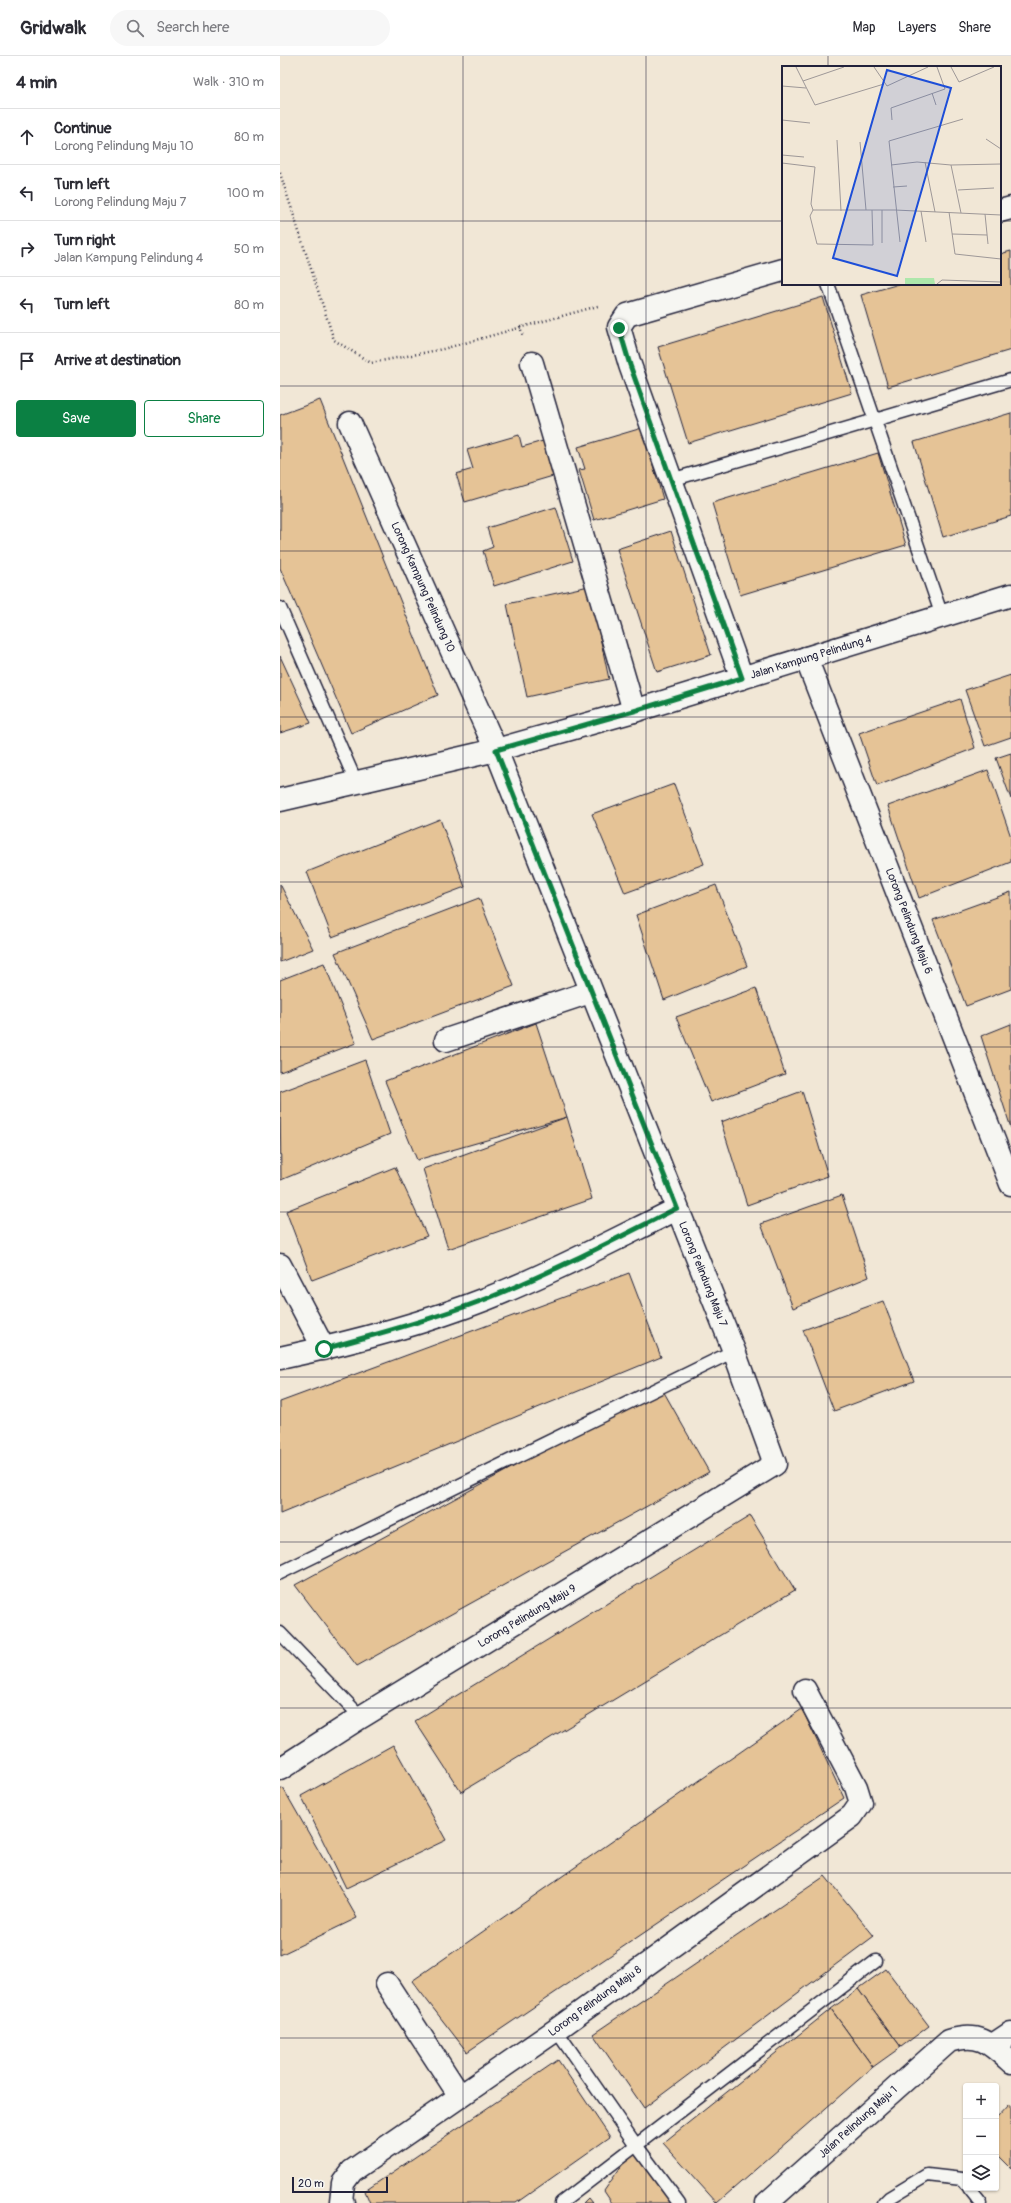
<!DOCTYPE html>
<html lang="en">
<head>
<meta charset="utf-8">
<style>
  :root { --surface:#fff; --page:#f7f7f7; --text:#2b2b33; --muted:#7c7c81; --line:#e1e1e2; --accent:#0b8043 }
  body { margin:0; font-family:Pangolin,sans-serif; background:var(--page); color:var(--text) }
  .controls { position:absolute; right:12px; bottom:12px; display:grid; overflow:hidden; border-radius:4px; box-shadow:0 1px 3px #0004 }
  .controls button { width:36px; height:36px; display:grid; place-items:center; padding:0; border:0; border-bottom:1px solid var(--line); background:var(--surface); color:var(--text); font:20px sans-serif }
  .scale { position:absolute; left:12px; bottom:10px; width:96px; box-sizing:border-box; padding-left:4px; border:2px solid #22223b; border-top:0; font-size:11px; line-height:14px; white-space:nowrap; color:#22223b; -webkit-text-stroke:3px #f6f6f2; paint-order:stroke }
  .stop { position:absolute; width:12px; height:12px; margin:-9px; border:3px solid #0b8043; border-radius:50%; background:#fff }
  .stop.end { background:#0b8043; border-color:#fff; box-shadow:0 1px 4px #0008 }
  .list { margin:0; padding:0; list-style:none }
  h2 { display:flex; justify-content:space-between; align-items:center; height:52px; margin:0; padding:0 16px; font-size:17px }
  h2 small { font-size:13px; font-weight:400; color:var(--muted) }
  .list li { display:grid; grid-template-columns:26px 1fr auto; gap:12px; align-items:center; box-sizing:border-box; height:56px; padding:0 16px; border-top:1px solid var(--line) }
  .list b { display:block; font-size:15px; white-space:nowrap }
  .list p { margin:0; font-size:13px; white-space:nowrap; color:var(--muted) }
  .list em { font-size:13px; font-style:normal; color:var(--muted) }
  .actions { display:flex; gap:8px; padding:12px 16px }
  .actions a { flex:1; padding:9px 0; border:1px solid var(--accent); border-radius:4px; text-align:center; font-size:14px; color:var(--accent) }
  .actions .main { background:var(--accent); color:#fff }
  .icon { flex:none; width:22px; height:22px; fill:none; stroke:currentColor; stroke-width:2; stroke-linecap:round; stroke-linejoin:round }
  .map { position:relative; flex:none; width:731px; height:2147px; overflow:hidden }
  header { display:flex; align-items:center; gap:24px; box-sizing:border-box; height:56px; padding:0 20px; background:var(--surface); border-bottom:1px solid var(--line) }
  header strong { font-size:19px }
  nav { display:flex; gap:22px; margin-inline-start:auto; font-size:14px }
  .search { width:280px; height:36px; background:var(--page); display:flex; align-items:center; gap:10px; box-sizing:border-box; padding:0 14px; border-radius:22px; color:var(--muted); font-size:15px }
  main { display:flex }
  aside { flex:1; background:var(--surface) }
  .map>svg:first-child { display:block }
  .building { fill:#e5c396; stroke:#22223b }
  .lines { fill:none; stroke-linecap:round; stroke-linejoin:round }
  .lane-casing { stroke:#22223b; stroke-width:15 }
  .street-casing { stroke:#22223b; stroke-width:25 }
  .secondary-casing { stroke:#22223b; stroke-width:25 }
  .path { stroke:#22223b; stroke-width:2.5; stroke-dasharray:1 3; stroke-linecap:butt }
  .lane { stroke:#f6f6f2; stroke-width:12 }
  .street { stroke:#f6f6f2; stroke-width:22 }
  .secondary { stroke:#f6f6f2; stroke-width:22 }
  .route { stroke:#0b8043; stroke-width:5 }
  .grid { fill:none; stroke:#22223b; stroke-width:1; stroke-opacity:0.55 }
  .labels { text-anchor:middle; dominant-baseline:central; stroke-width:3; stroke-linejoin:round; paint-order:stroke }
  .street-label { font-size:11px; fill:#22223b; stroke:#f6f6f2 }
  .inset-road { fill:none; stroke:#9e9898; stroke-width:1 }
  .view { fill:#1d4ed8; fill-opacity:0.15; stroke:#1d4ed8; stroke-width:2 }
  .inset-edge { fill:none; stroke:#22223b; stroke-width:2 }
</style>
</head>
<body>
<header>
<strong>Gridwalk</strong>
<div class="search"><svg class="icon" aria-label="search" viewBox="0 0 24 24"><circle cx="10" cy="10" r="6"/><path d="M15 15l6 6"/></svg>Search here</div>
<nav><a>Map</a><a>Layers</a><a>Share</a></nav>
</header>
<main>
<aside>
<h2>4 min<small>Walk · 310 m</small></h2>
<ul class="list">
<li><svg class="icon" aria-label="ahead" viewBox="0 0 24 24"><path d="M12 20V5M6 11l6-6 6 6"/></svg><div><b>Continue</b><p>Lorong Pelindung Maju 10</p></div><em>80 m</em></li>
<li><svg class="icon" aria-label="left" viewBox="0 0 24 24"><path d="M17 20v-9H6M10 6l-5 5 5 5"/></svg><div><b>Turn left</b><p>Lorong Pelindung Maju 7</p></div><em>100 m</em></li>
<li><svg class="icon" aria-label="right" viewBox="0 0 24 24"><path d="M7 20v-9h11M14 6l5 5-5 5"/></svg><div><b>Turn right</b><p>Jalan Kampung Pelindung 4</p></div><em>50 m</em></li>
<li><svg class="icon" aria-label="left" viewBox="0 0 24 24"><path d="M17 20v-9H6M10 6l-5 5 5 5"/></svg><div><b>Turn left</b></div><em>80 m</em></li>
<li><svg class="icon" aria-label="arrive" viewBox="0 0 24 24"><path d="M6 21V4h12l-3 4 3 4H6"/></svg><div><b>Arrive at destination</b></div></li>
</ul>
<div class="actions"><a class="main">Save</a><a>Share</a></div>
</aside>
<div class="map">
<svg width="731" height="2147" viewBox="0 0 731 2147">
  <rect width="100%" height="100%" fill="#f1e7d6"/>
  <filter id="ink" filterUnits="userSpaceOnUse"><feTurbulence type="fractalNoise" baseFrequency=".025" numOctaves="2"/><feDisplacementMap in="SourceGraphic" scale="8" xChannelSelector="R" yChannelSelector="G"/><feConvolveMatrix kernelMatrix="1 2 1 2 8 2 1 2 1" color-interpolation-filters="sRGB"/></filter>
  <g filter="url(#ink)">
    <g class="building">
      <polygon points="731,195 731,294 608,331 581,239 619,228 720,228 720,198"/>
      <polygon points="543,241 572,337 408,387 378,291"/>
      <polygon points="40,344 158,639 71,677 0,512 0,359"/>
      <polygon points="731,357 731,460 663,481 634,386"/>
      <polygon points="362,372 383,443 314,464 299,414 305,413 298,391"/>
      <polygon points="239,379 242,391 263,385 273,420 185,446 176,418 193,413 187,394"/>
      <polygon points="598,397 626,489 460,539 432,447"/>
      <polygon points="276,451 293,505 214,530 203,495 213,491 207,472"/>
      <polygon points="391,475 431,599 377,616 337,493"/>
      <polygon points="309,530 329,623 247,641 227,548"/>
      <polygon points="0,600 31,667 0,677"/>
      <polygon points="731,619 731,681 705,690 685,634"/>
      <polygon points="680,643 695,692 597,730 579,677"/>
      <polygon points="731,697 731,743 716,702"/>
      <polygon points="708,714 731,781 731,806 639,842 608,750"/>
      <polygon points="394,728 424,808 345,837 312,758"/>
      <polygon points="160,763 185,831 52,881 27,816"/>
      <polygon points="0,828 33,893 0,906"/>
      <polygon points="436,829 467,910 384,944 356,859"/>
      <polygon points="731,836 731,933 686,950 653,864"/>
      <polygon points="199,842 234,930 93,983 55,897"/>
      <polygon points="44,907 76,987 0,1016 0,924"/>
      <polygon points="476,932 505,1018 431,1046 396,961"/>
      <polygon points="256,967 287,1061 137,1104 105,1025"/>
      <polygon points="731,968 731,1072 701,980"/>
      <polygon points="85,1004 110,1078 1,1124 0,1036"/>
      <polygon points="522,1035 548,1120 467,1149 441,1066"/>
      <polygon points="287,1061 312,1143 168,1193 143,1113"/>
      <polygon points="115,1111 147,1180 32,1224 6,1155"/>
      <polygon points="562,1139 589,1221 513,1252 481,1168"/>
      <polygon points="349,1217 381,1301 0,1458 0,1346"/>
      <polygon points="603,1245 634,1325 554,1355 523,1274"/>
      <polygon points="381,1331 429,1416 77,1610 15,1529"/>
      <polygon points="470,1460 515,1534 181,1736 135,1665"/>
      <polygon points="522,1653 564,1742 187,1996 132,1925"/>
      <polygon points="113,1689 166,1784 66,1832 21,1740"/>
      <polygon points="3,1732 77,1862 0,1899 0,1734"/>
      <polygon points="545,1820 594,1880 364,2052 313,1978"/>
      <polygon points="606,1913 649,1970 621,1991 578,1933"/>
      <polygon points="578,1933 621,1991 593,2011 551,1953"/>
      <polygon points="551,1953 593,2011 437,2147 383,2087"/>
      <polygon points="278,2004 330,2081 236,2147 90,2147 85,2135"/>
      <polygon points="730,2048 731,2049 731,2112 716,2097 716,2063"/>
      <polygon points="356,2089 394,2147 332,2147 324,2135"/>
      <polygon points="308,2142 312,2147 303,2147"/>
    </g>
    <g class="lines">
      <g class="lane-casing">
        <g id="lane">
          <polyline points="548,228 662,560"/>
          <polyline points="391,424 731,324"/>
          <polyline points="0,552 76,726"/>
          <polyline points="0,1517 454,1295"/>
          <polyline points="0,1577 81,1661"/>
          <polyline points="276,1974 356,2089 399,2147"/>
          <polyline points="689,2132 701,2147"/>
          <polyline points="281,2147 596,1905"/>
          <polyline points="604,2147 609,2142 647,2119 682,2123 686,2128"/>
        </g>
      </g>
      <g class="street-casing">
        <g id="street">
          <polyline points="720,155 731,152"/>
          <polyline points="252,307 354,655"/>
          <polyline points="526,602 731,1128"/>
          <polyline points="462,622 350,309 339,271 347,259 503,214"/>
          <polyline points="166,984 310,936"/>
          <polyline points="0,1209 44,1293"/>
          <path d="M0 1302C70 1287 140 1269 206 1243 272 1217 334 1184 397 1153"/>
          <polyline points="0,1713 81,1661 495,1408 454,1295 216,694 70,367"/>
          <polyline points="107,1928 180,2040"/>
          <polyline points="713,1989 731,1977"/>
          <polyline points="63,2147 61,2145 63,2127 72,2115 276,1974 572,1760 581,1747 576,1731 525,1634"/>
          <path d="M487 2147 669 1985C699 1976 709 1986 731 2006"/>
        </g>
      </g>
      <g class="secondary-casing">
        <polyline id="secondary" points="0,744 216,694 354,655 731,539"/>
      </g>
      <g class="path">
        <polyline points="0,117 54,284 91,307 163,293 318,250"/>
        <polyline points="240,270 243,281"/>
      </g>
      <use href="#lane" class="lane"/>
      <use href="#street" class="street"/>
      <use href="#secondary" class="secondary"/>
    </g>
  </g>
  <g class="lines" filter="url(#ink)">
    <path class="route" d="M44 1293C98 1278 153 1263 206 1243 271 1217 334 1184 397 1152L216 694 354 655 462 622 350 309 339 272"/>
  </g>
  <path class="grid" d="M183 0V2147M366 0V2147M548 0V11M0 165H503M720 165H731M548 228V2147M0 330H731M0 495H731M0 661H731M0 826H731M0 991H731M0 1156H731M0 1321H731M0 1486H731M0 1652H731M0 1817H731M0 1982H731"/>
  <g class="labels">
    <g class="street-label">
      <text transform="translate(143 531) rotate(66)">Lorong Kampung Pelindung 10</text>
      <text transform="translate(531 601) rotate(-17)">Jalan Kampung Pelindung 4</text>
      <text transform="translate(629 865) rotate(69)">Lorong Pelindung Maju 6</text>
      <text transform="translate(423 1218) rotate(68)">Lorong Pelindung Maju 7</text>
      <text transform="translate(247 1560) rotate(-31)">Lorong Pelindung Maju 9</text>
      <text transform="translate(315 1945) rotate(-36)">Lorong Pelindung Maju 8</text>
      <text transform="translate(578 2066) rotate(-42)">Jalan Pelindung Maju 1</text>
    </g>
  </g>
  <g transform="translate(502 10)">
    <rect width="219" height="219" fill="#f1e7d6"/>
    <path d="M123 212H152L153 218H123Z" fill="#aee7ab"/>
    <path class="inset-road" d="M14 1 33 39 102 18M92 1 105 20 146 1M169 1 177 16 212 1M21 15 62 1M0 20 24 22M150 27 154 39M0 54 28 57M110 54 109 42 163 23 155 1M204 73 219 83M55 74 59 145M78 76 84 144M0 89 22 91M143 96 153 146M0 97 33 101 29 138 31 144M109 99 135 96 169 99 219 98M169 99 179 147M111 121 125 120M176 124 212 122M31 144H113L219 149M31 144 28 150 35 178 91 179 90 144M100 144V177M139 145 144 176M167 146 173 188 219 193M203 148 206 178M170 168 205 169M118 176 107 75 181 53M155 218 160 214 219 216"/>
    <path class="view" d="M105 4 169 22 115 210 51 192Z"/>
    <rect width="219" height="219" class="inset-edge"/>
  </g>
</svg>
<div class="controls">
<button>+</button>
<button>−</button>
<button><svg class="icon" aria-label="layers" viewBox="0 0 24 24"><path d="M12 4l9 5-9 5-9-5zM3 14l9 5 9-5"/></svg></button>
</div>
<div class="scale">20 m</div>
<div class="stop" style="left:44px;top:1293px"></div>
<div class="stop end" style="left:339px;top:272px"></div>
</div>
</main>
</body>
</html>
